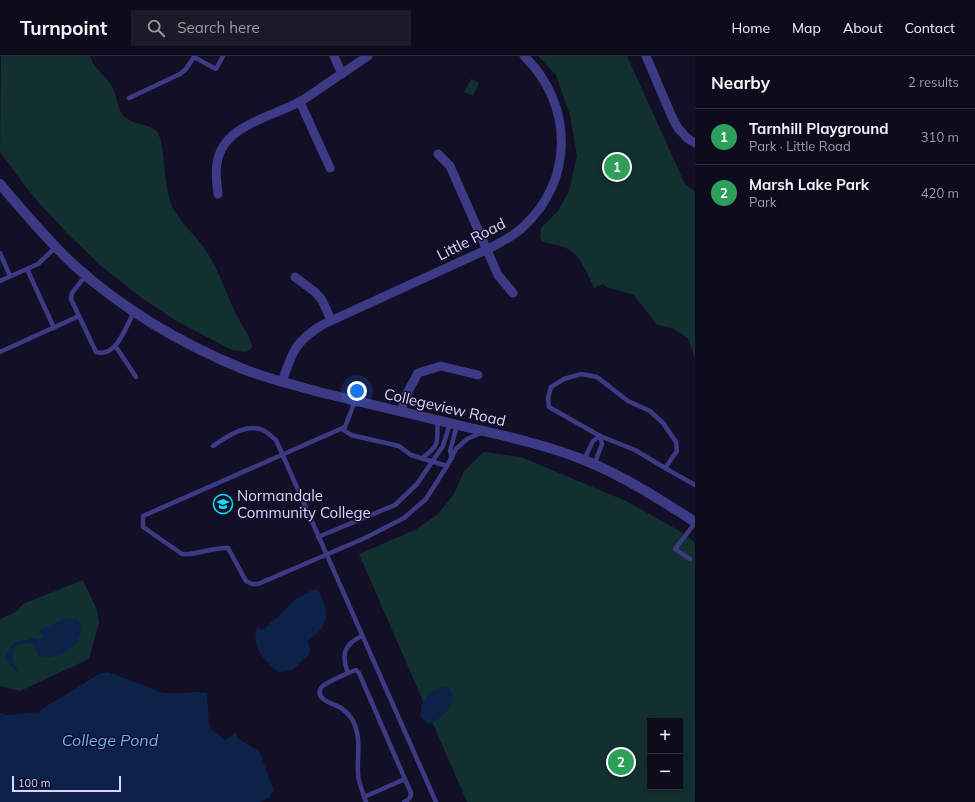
<!DOCTYPE html>
<html lang="en">
<head>
<meta charset="utf-8">
<style>
  :root { --surface:#0e0b1c; --page:#1c1929; --text:#f1f3f6; --muted:#9b9ba3; --line:#2e2b3b; --accent:#0f766e }
  body { margin:0; font-family:Mulish,sans-serif; background:var(--page); color:var(--text) }
  .controls { position:absolute; right:12px; bottom:12px; display:grid; overflow:hidden; border-radius:0px; box-shadow:0 2px 10px #0003 }
  .controls button { width:36px; height:36px; display:grid; place-items:center; padding:0; border:0; border-bottom:1px solid var(--line); background:var(--surface); color:var(--text); font:20px sans-serif }
  .scale { position:absolute; left:12px; bottom:10px; width:109px; box-sizing:border-box; padding-left:4px; border:2px solid #d9d4ff; border-top:0; font-size:11px; line-height:14px; white-space:nowrap; color:#d9d4ff; -webkit-text-stroke:3px #130f26; paint-order:stroke }
  .you { position:absolute; left:357px; top:335px; width:14px; height:14px; margin:-10px; border:3px solid #fff; border-radius:50%; background:#1a73e8; box-shadow:0 0 0 6px #1a73e833 }
  .badge { display:grid; place-items:center; width:26px; height:26px; border-radius:50%; background:var(--accent); color:#fff; font-size:13px; font-weight:700 }
  .pin { position:absolute; translate:-50% -50%; border:2px solid #fff; box-shadow:0 1px 4px #0006 }
  .list { margin:0; padding:0; list-style:none }
  h2 { display:flex; justify-content:space-between; align-items:center; height:52px; margin:0; padding:0 16px; font-size:17px }
  h2 small { font-size:13px; font-weight:400; color:var(--muted) }
  .list li { display:grid; grid-template-columns:26px 1fr auto; gap:12px; align-items:center; box-sizing:border-box; height:56px; padding:0 16px; border-top:1px solid var(--line) }
  .list b { display:block; font-size:15px; white-space:nowrap }
  .list p { margin:0; font-size:13px; white-space:nowrap; color:var(--muted) }
  .list em { font-size:13px; font-style:normal; color:var(--muted) }
  .icon { flex:none; width:22px; height:22px; fill:none; stroke:currentColor; stroke-width:2; stroke-linecap:round; stroke-linejoin:round }
  .map { position:relative; flex:none; width:695px; height:746px; overflow:hidden }
  header { display:flex; align-items:center; gap:24px; box-sizing:border-box; height:56px; padding:0 20px; background:var(--surface); border-bottom:1px solid var(--line) }
  header strong { font-size:19px }
  nav { display:flex; gap:22px; margin-inline-start:auto; font-size:14px }
  .search { width:280px; height:36px; background:var(--page); display:flex; align-items:center; gap:10px; box-sizing:border-box; padding:0 14px; border-radius:0px; color:var(--muted); font-size:15px }
  main { display:flex }
  aside { flex:1; background:var(--surface) }
  .map>svg:first-child { display:block }
  .green { fill:#12302f; fill-rule:evenodd }
  .water { fill:#0c2248 }
  .lines { fill:none; stroke-linecap:round; stroke-linejoin:round }
  .service { stroke:#3d3a85; stroke-width:4.5 }
  .minor { stroke:#3d3a85; stroke-width:9 }
  .tertiary { stroke:#3d3a85; stroke-width:10 }
  .labels { text-anchor:middle; dominant-baseline:central; stroke-width:3; stroke-linejoin:round; paint-order:stroke }
  .street-label { font-size:15px; fill:#d9d4ff; stroke:#130f26 }
  .poi-label { font-size:15px; fill:#d9d4ff; stroke:#130f26; text-anchor:start }
  .water-label { font-size:16px; font-style:italic; fill:#62b6ff; stroke:#130f26 }
</style>
</head>
<body>
<header>
<strong>Turnpoint</strong>
<div class="search"><svg class="icon" aria-label="search" viewBox="0 0 24 24"><circle cx="10" cy="10" r="6"/><path d="M15 15l6 6"/></svg>Search here</div>
<nav><a>Home</a><a>Map</a><a>About</a><a>Contact</a></nav>
</header>
<main>
<div class="map">
<svg width="695" height="746" viewBox="0 0 695 746">
  <rect width="100%" height="100%" fill="#130f26"/>
  <g class="green">
    <path d="M1 0H90C93 12 105 19 111 29 118 39 116 54 126 62 136 70 150 67 158 77 161 83 162 91 163 98 165 114 166 140 174 154 182 168 195 179 204 192 219 213 226 238 237 260 243 271 249 279 252 290L250 294 246 296 232 294 178 266 139 240 100 209 69 179 41 149 26 131 0 96Z"/>
    <path d="M538 0H627L685 128 695 136V302L688 282 672 272 657 269 634 239 606 231 603 228 594 232C587 218 582 201 568 193 561 189 551 188 543 186L540 182 541 172 558 155 569 135 577 100 570 59 556 19Z"/>
    <polygon points="471,23 479,27 473,40 464,36"/>
    <path d="M484 396 521 401 626 445 685 478 695 487V746H467L359 498 415 474 438 458 454 438 464 415ZM650 665H680V731H650Z"/>
    <polygon points="83,524 97,554 99,567 89,603 20,635 0,630 0,563 16,556 23,548"/>
  </g>
  <g class="water">
    <path d="M313 534H318C325 546 331 563 319 575 316 579 311 582 307 585L310 592 309 599 293 613 280 617C265 607 250 590 257 571L262 574 281 558 297 542Z"/>
    <path d="M66 562 76 563 81 569C80 574 80 583 76 587 72 594 64 597 58 599 45 604 37 604 35 589 29 587 24 586 19 589 7 594 15 607 18 617L9 608 5 602C8 592 12 586 22 584 27 584 28 585 32 582L41 584 43 580 39 575 46 570 51 572 52 569Z"/>
    <path d="M108 616 163 637C178 639 192 634 207 637L209 669 212 674 225 684 236 676 237 682 260 696 269 722 274 734 271 738 270 741 260 746H0V657L6 659 39 656 43 652 101 617Z"/>
    <path d="M443 631H448L452 637 453 647C446 656 438 667 427 668L421 661V650L429 637Z"/>
  </g>
  <g class="lines">
    <g class="service">
      <polyline points="195,0 194,1 216,13 223,0"/>
      <polyline points="129,42 180,18 186,13 194,1"/>
      <polyline points="0,197 10,220"/>
      <polyline points="27,213 54,272"/>
      <path d="M86 219 72 237 71 243 96 296C117 302 126 270 134 256"/>
      <polyline points="0,225 38,208 56,191"/>
      <polyline points="116,291 136,321"/>
      <polyline points="0,296 79,260"/>
      <path d="M355 345 345 371 143 460V471L182 498C198 499 213 491 228 492L246 525 252 528H258L365 482 404 462 426 443 447 410"/>
      <polyline points="342,373 351,379 399,390 411,399 447,410 456,393 467,383 481,377"/>
      <path d="M213 390C226 381 246 367 263 374 267 376 272 381 276 384L436 746"/>
      <path d="M422 402C427 398 434 394 436 388 438 385 437 369 438 364"/>
      <polyline points="452,402 450,395 457,369"/>
      <polyline points="584,404 593,385 600,380"/>
      <polyline points="594,409 602,388 600,380"/>
      <polyline points="665,412 635,394 600,380 549,351 548,342 551,331 564,323 581,318 597,321 628,345 650,355 663,367 676,386 677,395 665,412 695,429"/>
      <polyline points="318,481 395,449 417,428 443,390 450,367"/>
      <polyline points="690,503 675,493 695,467"/>
      <path d="M362 580C344 588 341 599 348 617 342 620 321 628 320 634 317 645 335 648 341 652 346 655 349 659 352 663 362 682 357 697 358 717 358 727 363 736 366 746"/>
      <path d="M348 617 356 614 359 617 411 737C411 742 409 744 404 746"/>
      <polyline points="364,741 405,723"/>
    </g>
    <g class="minor">
      <polyline points="334,0 342,18"/>
      <polyline points="646,0 672,61 678,72 687,82 695,87"/>
      <polyline points="300,46 330,112"/>
      <polyline points="438,98 450,110 498,219 513,237"/>
      <path d="M218 138C217 128 215 117 217 107 223 69 270 62 299 46 307 42 315 36 322 31 337 21 353 10 368 0"/>
      <polyline points="295,221 315,236 322,244 331,264"/>
      <path d="M282 326C292 296 296 284 324 268L490 192C501 186 514 180 523 171 575 124 573 47 524 0"/>
      <polyline points="401,356 405,341 418,317 441,310 478,319"/>
    </g>
    <path class="tertiary" d="M0 128C24 156 48 185 75 210 124 254 182 288 243 313 268 323 294 329 319 336 368 348 417 359 466 371 506 380 546 389 584 404 622 419 661 444 695 466"/>
  </g>
  <defs>
    <g id="university-ring" transform="scale(1)"><circle r="9.5" fill="#130f26" stroke="#00e5ff" stroke-width="1.5"/><path d="M0-5L7-2L0 1L-7-2ZM-4 1L0 2.5L4 1V4Q0 6-4 4Z" fill="#00e5ff"/></g>
  </defs>
  <g fill-rule="evenodd">
    <use href="#university-ring" x="223" y="448"/>
  </g>
  <g class="labels">
    <g class="street-label">
      <text transform="translate(471 183) rotate(-27)">Little Road</text>
      <text transform="translate(445 351) rotate(13)">Collegeview Road</text>
    </g>
    <g class="poi-label">
      <text x="237" y="439">Normandale<tspan x="237" dy="17">Community College</tspan></text>
    </g>
    <g class="water-label">
      <text x="110" y="684">College Pond</text>
    </g>
  </g>
</svg>
<div class="controls">
<button>+</button>
<button>−</button>
</div>
<div class="scale">100 m</div>
<div class="you"></div>
<div class="pin badge" style="left:617px;top:111px;background:#2e9e5b">1</div>
<div class="pin badge" style="left:621px;top:706px;background:#2e9e5b">2</div>
</div>
<aside>
<h2>Nearby<small>2 results</small></h2>
<ul class="list">
<li><span class="badge" style="background:#2e9e5b">1</span><div><b>Tarnhill Playground</b><p>Park · Little Road</p></div><em>310 m</em></li>
<li><span class="badge" style="background:#2e9e5b">2</span><div><b>Marsh Lake Park</b><p>Park</p></div><em>420 m</em></li>
</ul>
</aside>
</main>
</body>
</html>
